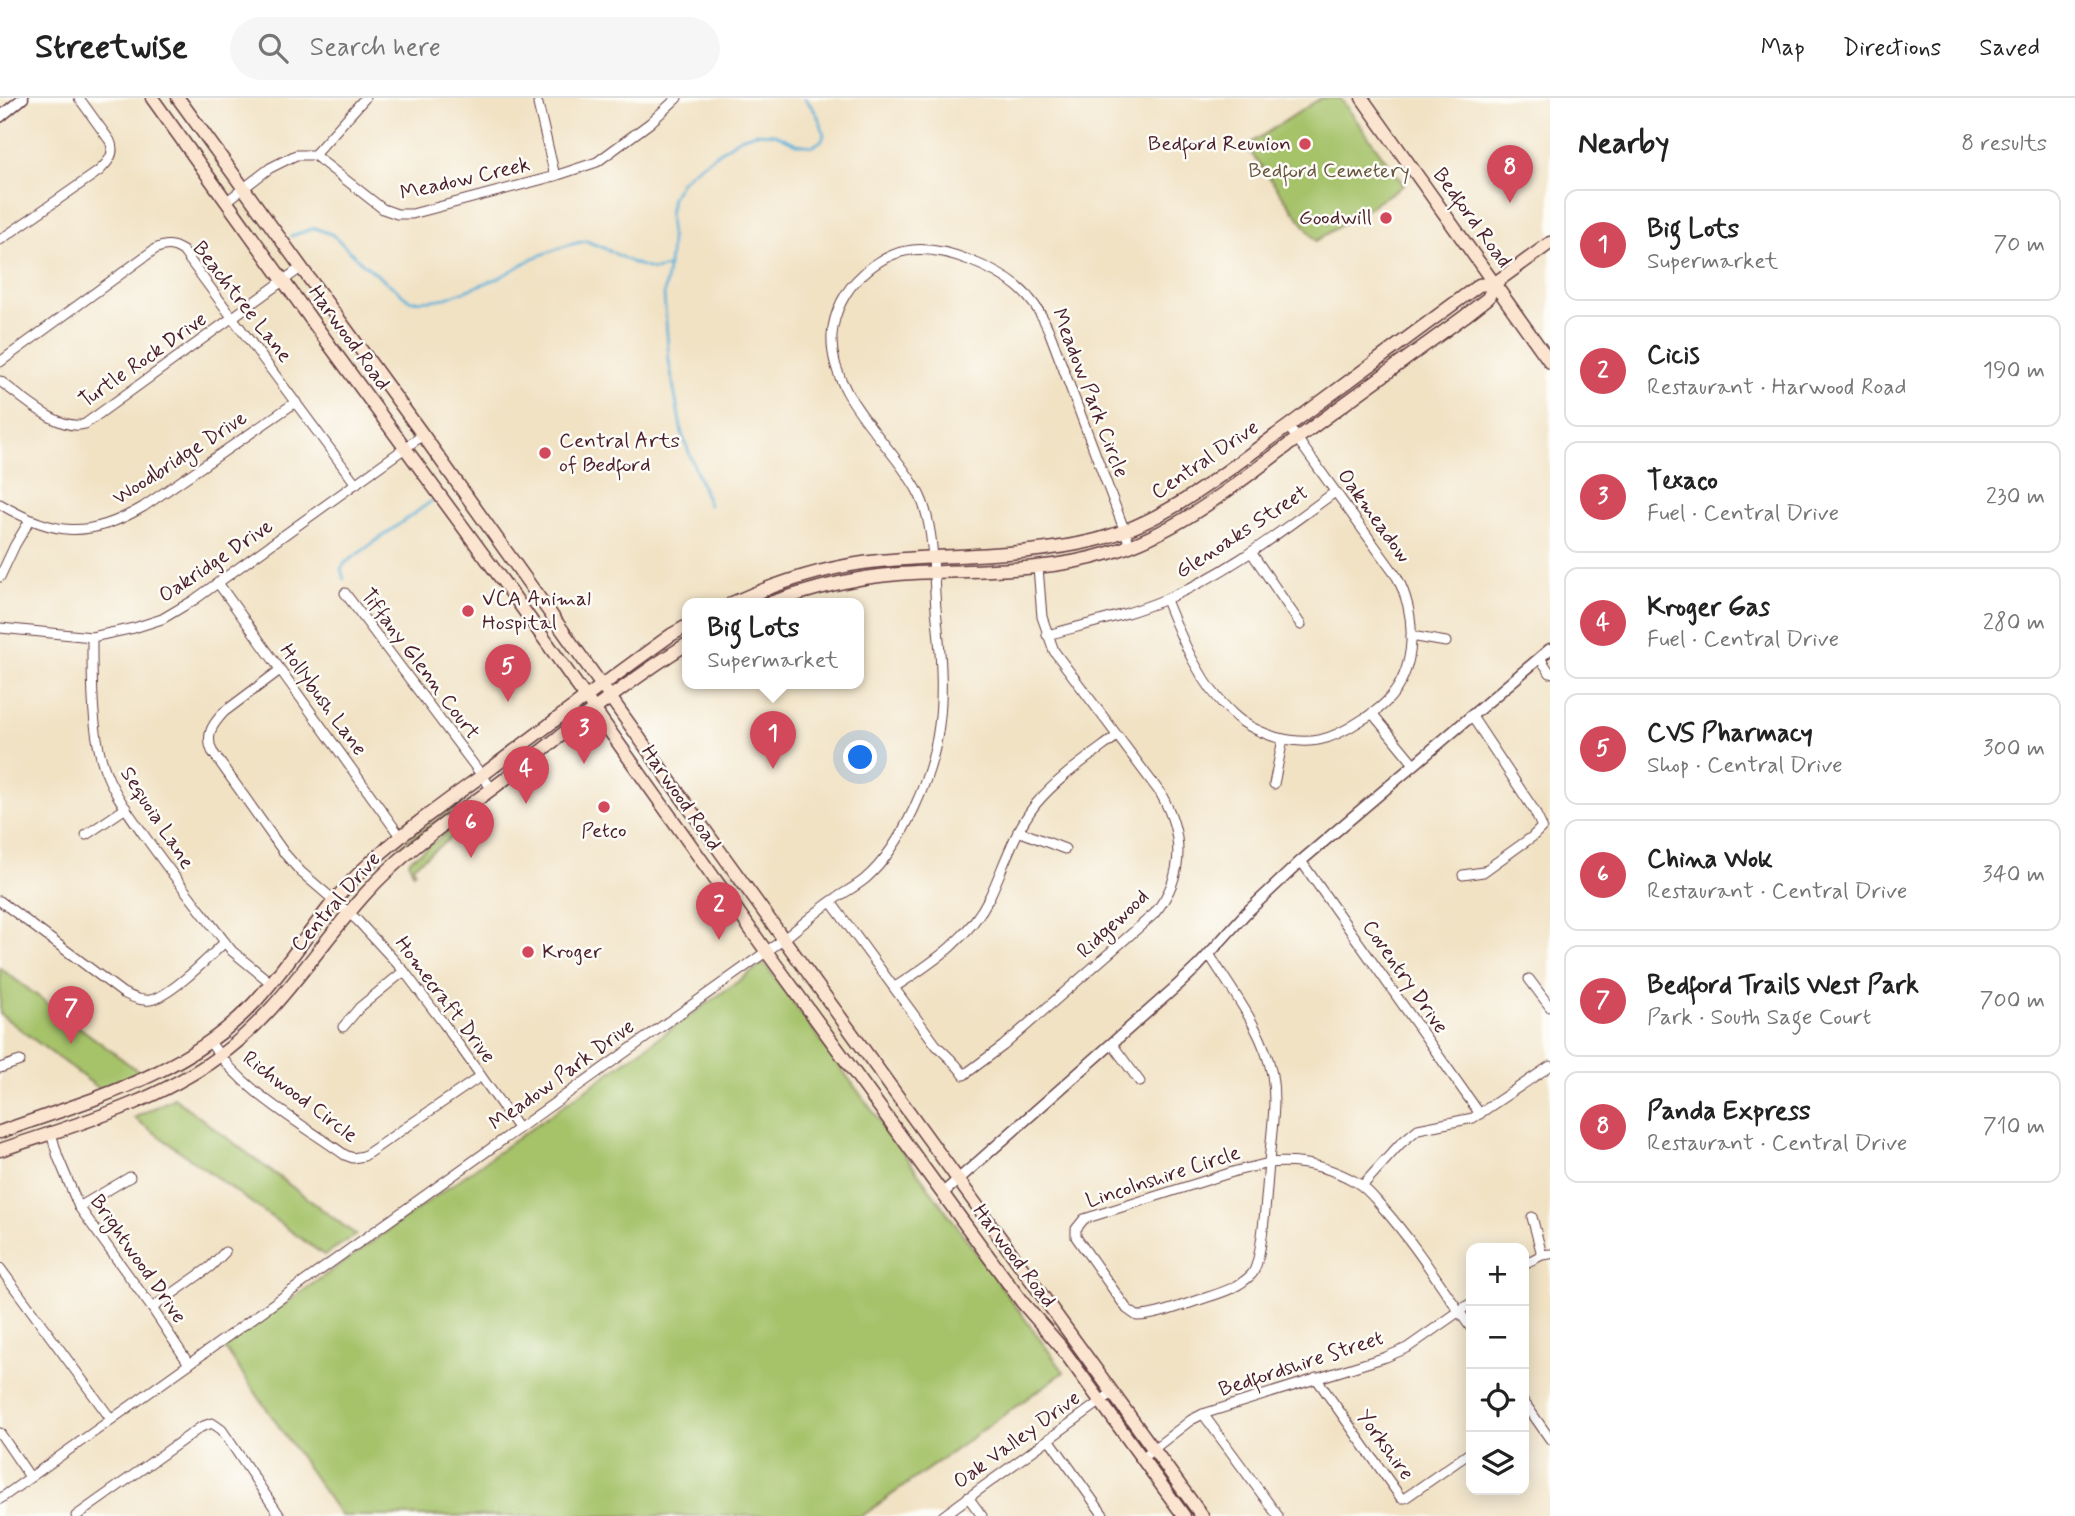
<!DOCTYPE html>
<html lang="en">
<head>
<meta charset="utf-8">
<style>
  :root { --surface:#fff; --page:#f6f6f6; --text:#222; --muted:#767676; --line:#e0e0e0; --accent:#d1495b }
  body { margin:0; font-family:Mynerve,sans-serif; background:var(--page); color:var(--text) }
  .controls { position:absolute; right:21px; bottom:21px; display:grid; overflow:hidden; border-radius:14px; box-shadow:0 4px 18px #0003 }
  .controls button { width:63px; height:63px; display:grid; place-items:center; padding:0; border:0; border-bottom:2px solid var(--line); background:var(--surface); color:var(--text); font:35px sans-serif }
  .you { position:absolute; left:861px; top:660px; width:24px; height:24px; margin:-18px; border:5px solid #fff; border-radius:50%; background:#1a73e8; box-shadow:0 0 0 10px #1a73e833 }
  .badge { display:grid; place-items:center; width:46px; height:46px; border-radius:50%; background:var(--accent); color:#fff; font-size:23px; font-weight:700 }
  .pin { position:absolute; translate:-50% -58px; filter:drop-shadow(0 2px 4px #0008) }
  .pin::after { content:''; position:absolute; top:37px; width:24px; height:21px; background:inherit; clip-path:polygon(0 0,100% 0,50% 100%) }
  .popup { position:absolute; left:682px; top:500px; width:182px; height:91px; box-sizing:border-box; display:grid; place-content:center; border-radius:14px; background:var(--surface); filter:drop-shadow(0 2px 5px #0005); font-size:23px; white-space:nowrap; color:var(--muted) }
  .popup b { font-size:26px; color:var(--text) }
  .popup::after { content:''; position:absolute; left:50%; top:100%; margin-left:-14px; border:14px solid transparent; border-top-color:var(--surface) }
  .list { margin:0; padding:0; list-style:none }
  h2 { display:flex; justify-content:space-between; align-items:center; height:91px; margin:0; padding:0 28px; font-size:30px }
  h2 small { font-size:23px; font-weight:400; color:var(--muted) }
  .list li { display:grid; grid-template-columns:46px 1fr auto; gap:21px; align-items:center; box-sizing:border-box; height:112px; margin:0 14px 14px; padding:0 14px; border:2px solid var(--line); border-radius:14px }
  .list b { display:block; font-size:26px; white-space:nowrap }
  .list p { margin:0; font-size:23px; white-space:nowrap; color:var(--muted) }
  .list em { font-size:23px; font-style:normal; color:var(--muted) }
  .icon { flex:none; width:38px; height:38px; fill:none; stroke:currentColor; stroke-width:2; stroke-linecap:round; stroke-linejoin:round }
  .map { position:relative; flex:none; width:1550px; height:1418px; overflow:hidden }
  header { display:flex; align-items:center; gap:42px; box-sizing:border-box; height:98px; padding:0 35px; background:var(--surface); border-bottom:2px solid var(--line) }
  header strong { font-size:33px }
  nav { display:flex; gap:38px; margin-inline-start:auto; font-size:24px }
  .search { width:490px; height:63px; background:var(--page); display:flex; align-items:center; gap:18px; box-sizing:border-box; padding:0 24px; border-radius:38px; color:var(--muted); font-size:26px }
  main { display:flex }
  aside { flex:1; background:var(--surface) }
  .map>svg:first-child { display:block }
  .green { fill:#a6c36a; stroke:#78714a; stroke-width:2 }
  .lines { fill:none; stroke-linecap:round; stroke-linejoin:round }
  .stream { stroke:#5db0d8; stroke-width:2.5 }
  .minor-casing { stroke:#633c42; stroke-width:11 }
  .tertiary-casing { stroke:#633c42; stroke-width:13 }
  .secondary-casing { stroke:#633c42; stroke-width:15 }
  .minor { stroke:#fff; stroke-width:9 }
  .tertiary { stroke:#fff; stroke-width:10 }
  .secondary { stroke:#fce5d0; stroke-width:12 }
  .poi-dot { fill:#d1495b; stroke:#fdfcf7; stroke-width:2.5 }
  .labels { text-anchor:middle; dominant-baseline:central; stroke-width:5; stroke-linejoin:round; paint-order:stroke }
  .poi-label { font-size:21px; fill:#4a1f2b; stroke:#fdfcf7; text-anchor:start }
  .park-label { font-size:21px; fill:#6a5841; stroke:#fdfcf7 }
  .street-label { font-size:21px; fill:#4a1f2b; stroke:#fdfcf7 }
</style>
</head>
<body>
<header>
<strong>Streetwise</strong>
<div class="search"><svg class="icon" aria-label="search" viewBox="0 0 24 24"><circle cx="10" cy="10" r="6"/><path d="M15 15l6 6"/></svg>Search here</div>
<nav><a>Map</a><a>Directions</a><a>Saved</a></nav>
</header>
<main>
<div class="map">
<svg width="1550" height="1418" viewBox="0 0 1550 1418">
  <rect width="100%" height="100%" fill="#fdfcf7"/>
  <filter id="ink" filterUnits="userSpaceOnUse"><feTurbulence type="fractalNoise" baseFrequency=".0143" numOctaves="2"/><feDisplacementMap in="SourceGraphic" scale="14" xChannelSelector="R" yChannelSelector="G"/><feConvolveMatrix kernelMatrix="1 2 1 2 8 2 1 2 1" color-interpolation-filters="sRGB"/></filter>
  <filter id="wash" filterUnits="userSpaceOnUse"><feTurbulence type="fractalNoise" baseFrequency=".00686" numOctaves="4" result="noise"/><feDisplacementMap in="SourceGraphic" scale="28" xChannelSelector="R" yChannelSelector="G"/><feGaussianBlur stdDeviation="1.57" result="paint"/><feColorMatrix in="noise" values="0 0 0 0 0 0 0 0 0 0 0 0 0 0 0 0 0 1.4 0 .05"/><feComposite in="paint" operator="in"/></filter>
  <g filter="url(#wash)">
    <rect width="100%" height="100%" fill="#f1e2c4"/>
    <g class="green">
      <polygon points="1321,0 1340,0 1404,87 1316,143 1246,48"/>
      <polygon points="460,705 463,705 351,801 351,799 401,747"/>
      <polygon points="472,716 476,716 483,724 480,726 476,721 413,768 415,773 413,775 409,765 410,762"/>
      <polygon points="764,865 1064,1274 862,1418 341,1418 224,1249"/>
      <polygon points="0,870 142,976 101,992 0,916"/>
      <polygon points="174,1000 356,1137 324,1157 134,1020"/>
    </g>
    <g class="lines">
      <g class="stream">
        <polyline points="291,138 315,130 333,137 361,164 411,203 433,202 446,200 499,180 533,160 568,147 586,143 604,150 633,165 654,172 668,169"/>
        <path d="M709 407 682 336 669 263 664 197 670 158 671 140 669 117 672 99 680 85 691 74 740 40 756 35 775 36 797 46 813 48 821 43 824 38C822 22 815 11 804 0"/>
        <polyline points="344,481 341,471 345,465 436,400"/>
      </g>
    </g>
  </g>
  <g filter="url(#ink)">
    <g class="lines">
      <g class="minor-casing">
        <g id="minor">
          <polyline points="538,6 555,78"/>
          <polyline points="314,57 365,0"/>
          <polyline points="227,103 270,70 296,57 314,57 383,111 397,116 412,116 555,78 597,64 650,25 677,0"/>
          <path d="M0 142 99 73C108 64 116 56 110 43L79 0"/>
          <path d="M0 264 155 151C166 146 172 146 183 153L356 386"/>
          <path d="M0 283C21 298 58 334 85 326L302 169"/>
          <path d="M0 406C54 438 89 441 143 409L296 304"/>
          <polyline points="1251,454 1301,527"/>
          <polyline points="0,479 15,447 30,422"/>
          <polyline points="218,485 400,738"/>
          <polyline points="345,495 492,691"/>
          <path d="M1166 502C1182 542 1200 586 1233 616 1244 627 1260 634 1275 639 1310 648 1330 643 1360 623 1369 618 1378 612 1386 604 1418 572 1417 517 1397 479L1288 328"/>
          <polyline points="0,530 92,539 134,530 162,521 194,502 423,337"/>
          <path d="M1047 537C1087 526 1128 517 1166 501 1228 475 1281 433 1335 394"/>
          <polyline points="1411,538 1446,544"/>
          <path d="M92 539C92 578 91 641 107 677 116 699 131 718 144 737 170 774 198 809 225 844L232 853 271 885"/>
          <polyline points="1540,560 1550,575"/>
          <path d="M280 572 224 614C213 626 205 636 212 653L285 756 301 774 357 822 404 873 444 926 518 1030"/>
          <polyline points="1372,615 1414,666"/>
          <polyline points="1274,686 1283,641"/>
          <polyline points="1018,733 1065,751"/>
          <polyline points="86,737 126,710"/>
          <polyline points="1301,763 1480,1016"/>
          <polyline points="1463,777 1483,774 1532,739 1542,729 1534,712 1471,617"/>
          <path d="M0 803 123 895C132 899 140 903 150 902 170 899 209 859 225 844"/>
          <path d="M831 804 936 947C946 957 956 965 964 977L1003 948 1154 816C1185 778 1184 737 1161 696L1054 553 1042 519 1038 469"/>
          <path d="M1209 856C1232 893 1264 933 1272 977 1277 1006 1271 1037 1269 1065 1300 1062 1328 1068 1356 1084 1367 1090 1374 1100 1383 1110 1416 1147 1442 1190 1471 1230"/>
          <polyline points="1529,881 1550,909"/>
          <path d="M895 889C933 864 969 841 990 798 1004 768 1014 734 1035 707 1057 680 1089 659 1117 638"/>
          <polyline points="343,929 360,909 404,873"/>
          <path d="M210 944C241 992 299 1024 345 1057L353 1060 364 1058 481 978"/>
          <polyline points="1112,946 1140,984"/>
          <polyline points="0,970 20,963"/>
          <polyline points="51,1035 58,1059 79,1109 152,1210 189,1266"/>
          <path d="M1269 1065C1267 1086 1263 1163 1252 1176 1238 1191 1217 1196 1199 1202 1180 1208 1156 1218 1137 1218L1127 1211 1076 1139V1131L1084 1121 1236 1073Z"/>
          <polyline points="1362,1088 1400,1046 1418,1031 1473,1020 1550,968"/>
          <polyline points="79,1109 130,1079"/>
          <polyline points="1532,1119 1542,1157"/>
          <polyline points="1524,1166 1542,1157 1550,1156"/>
          <polyline points="0,1170 111,1321"/>
          <polyline points="152,1210 210,1169 225,1154"/>
          <polyline points="1316,1280 1401,1400 1405,1400 1471,1354"/>
          <polyline points="1524,1304 1550,1341"/>
          <polyline points="1203,1316 1278,1418"/>
          <polyline points="0,1335 30,1379"/>
          <polyline points="1049,1341 1104,1418"/>
          <polyline points="1142,1360 1191,1322 1203,1316 1386,1259 1407,1250 1471,1205"/>
          <polyline points="968,1399 982,1418"/>
          <path d="M0 1401 784 841C799 829 814 816 829 805 841 796 854 790 865 781 903 748 933 677 939 627 944 589 940 549 936 511 933 474 935 424 917 392 890 343 829 298 832 237 834 214 845 192 862 177 895 146 928 146 969 162 1007 177 1033 194 1049 233L1130 447"/>
          <polyline points="76,1418 201,1329 212,1325 222,1332 280,1418"/>
          <polyline points="943,1418 1112,1295"/>
        </g>
      </g>
      <g class="tertiary-casing">
        <g id="tertiary">
          <polyline points="0,19 23,0"/>
          <polyline points="943,1095 1179,886 1198,868 1246,815 1301,763 1550,551"/>
        </g>
      </g>
      <g class="secondary-casing">
        <g id="secondary">
          <polyline points="152,0 328,245 513,497 766,853 967,1129 1022,1204 1061,1249 1184,1418"/>
          <polyline points="178,0 423,337 727,763 1202,1418"/>
          <polyline points="1362,0 1550,264"/>
          <path d="M732 505C779 484 828 468 879 463 950 456 1027 459 1096 442 1169 423 1227 372 1287 329 1351 282 1415 234 1479 187L1495 185"/>
          <path d="M770 505C812 491 854 479 899 476 969 471 1041 476 1109 455 1182 433 1238 384 1298 340 1353 299 1409 259 1465 218L1488 200 1495 185 1550 145"/>
          <path d="M0 1034C89 1002 186 977 253 906 295 861 325 805 371 764 405 733 443 706 480 679 543 631 607 583 671 537L687 528"/>
          <path d="M0 1052C74 1027 153 1006 218 959 278 916 317 849 366 795 406 750 458 717 505 681 565 635 623 586 687 546"/>
        </g>
      </g>
      <use href="#minor" class="minor"/>
      <use href="#tertiary" class="tertiary"/>
      <use href="#secondary" class="secondary"/>
    </g>
  </g>
  <g class="poi-dot">
    <circle cx="1305" cy="46" r="7"/>
    <circle cx="1386" cy="120" r="7"/>
    <circle cx="545" cy="355" r="7"/>
    <circle cx="468" cy="513" r="7"/>
    <circle cx="604" cy="709" r="7"/>
    <circle cx="528" cy="854" r="7"/>
  </g>
  <g class="labels">
    <g class="poi-label">
      <text x="1291" y="46" text-anchor="end">Bedford Reunion</text>
      <text x="1372" y="120" text-anchor="end">Goodwill</text>
      <text x="559" y="343">Central Arts<tspan x="559" dy="24">of Bedford</tspan></text>
      <text x="482" y="501">VCA Animal<tspan x="482" dy="24">Hospital</tspan></text>
      <text x="604" y="733" text-anchor="middle">Petco</text>
      <text x="542" y="854">Kroger</text>
    </g>
    <g class="park-label">
      <text x="1329" y="73">Bedford Cemetery</text>
    </g>
    <g class="street-label">
      <text transform="translate(465 81) rotate(-13)">Meadow Creek</text>
      <text transform="translate(1472 120) rotate(54)">Bedford Road</text>
      <text transform="translate(242 204) rotate(52)">Beachtree Lane</text>
      <text transform="translate(349 240) rotate(54)">Harwood Road</text>
      <text transform="translate(143 262) rotate(-35)">Turtle Rock Drive</text>
      <text transform="translate(1090 295) rotate(69)">Meadow Park Circle</text>
      <text transform="translate(180 360) rotate(-33)">Woodbridge Drive</text>
      <text transform="translate(1205 362) rotate(-34)">Central Drive</text>
      <text transform="translate(1374 418) rotate(54)">Oakmeadow</text>
      <text transform="translate(1242 434) rotate(-33)">Glenoaks Street</text>
      <text transform="translate(216 463) rotate(-34)">Oakridge Drive</text>
      <text transform="translate(420 566) rotate(53)">Tiffany Glenn Court</text>
      <text transform="translate(323 602) rotate(54)">Hollybush Lane</text>
      <text transform="translate(681 700) rotate(55)">Harwood Road</text>
      <text transform="translate(157 720) rotate(57)">Sequoia Lane</text>
      <text transform="translate(336 804) rotate(-49)">Central Drive</text>
      <text transform="translate(1113 826) rotate(-43)">Ridgewood</text>
      <text transform="translate(1405 879) rotate(55)">Coventry Drive</text>
      <text transform="translate(445 902) rotate(53)">Homecraft Drive</text>
      <text transform="translate(562 977) rotate(-36)">Meadow Park Drive</text>
      <text transform="translate(300 999) rotate(37)">Richwood Circle</text>
      <text transform="translate(1163 1079) rotate(-18)">Lincolnshire Circle</text>
      <text transform="translate(1014 1158) rotate(53)">Harwood Road</text>
      <text transform="translate(138 1161) rotate(55)">Brightwood Drive</text>
      <text transform="translate(1301 1266) rotate(-18)">Bedfordshire Street</text>
      <text transform="translate(1017 1342) rotate(-36)">Oak Valley Drive</text>
      <text transform="translate(1385 1347) rotate(54)">Yorkshire</text>
    </g>
  </g>
</svg>
<div class="controls">
<button>+</button>
<button>−</button>
<button><svg class="icon" aria-label="locate" viewBox="0 0 24 24"><circle cx="12" cy="12" r="6"/><path d="M12 2v4M12 18v4M2 12h4M18 12h4"/></svg></button>
<button><svg class="icon" aria-label="layers" viewBox="0 0 24 24"><path d="M12 4l9 5-9 5-9-5zM3 14l9 5 9-5"/></svg></button>
</div>
<div class="you"></div>
<div class="pin badge" style="left:773px;top:671px">1</div>
<div class="popup"><b>Big Lots</b>Supermarket</div>
<div class="pin badge" style="left:719px;top:842px">2</div>
<div class="pin badge" style="left:584px;top:666px">3</div>
<div class="pin badge" style="left:526px;top:706px">4</div>
<div class="pin badge" style="left:508px;top:604px">5</div>
<div class="pin badge" style="left:471px;top:760px">6</div>
<div class="pin badge" style="left:71px;top:946px">7</div>
<div class="pin badge" style="left:1510px;top:105px">8</div>
</div>
<aside>
<h2>Nearby<small>8 results</small></h2>
<ul class="list">
<li><span class="badge">1</span><div><b>Big Lots</b><p>Supermarket</p></div><em>70 m</em></li>
<li><span class="badge">2</span><div><b>Cicis</b><p>Restaurant · Harwood Road</p></div><em>190 m</em></li>
<li><span class="badge">3</span><div><b>Texaco</b><p>Fuel · Central Drive</p></div><em>230 m</em></li>
<li><span class="badge">4</span><div><b>Kroger Gas</b><p>Fuel · Central Drive</p></div><em>280 m</em></li>
<li><span class="badge">5</span><div><b>CVS Pharmacy</b><p>Shop · Central Drive</p></div><em>300 m</em></li>
<li><span class="badge">6</span><div><b>China Wok</b><p>Restaurant · Central Drive</p></div><em>340 m</em></li>
<li><span class="badge">7</span><div><b>Bedford Trails West Park</b><p>Park · South Sage Court</p></div><em>700 m</em></li>
<li><span class="badge">8</span><div><b>Panda Express</b><p>Restaurant · Central Drive</p></div><em>710 m</em></li>
</ul>
</aside>
</main>
</body>
</html>
